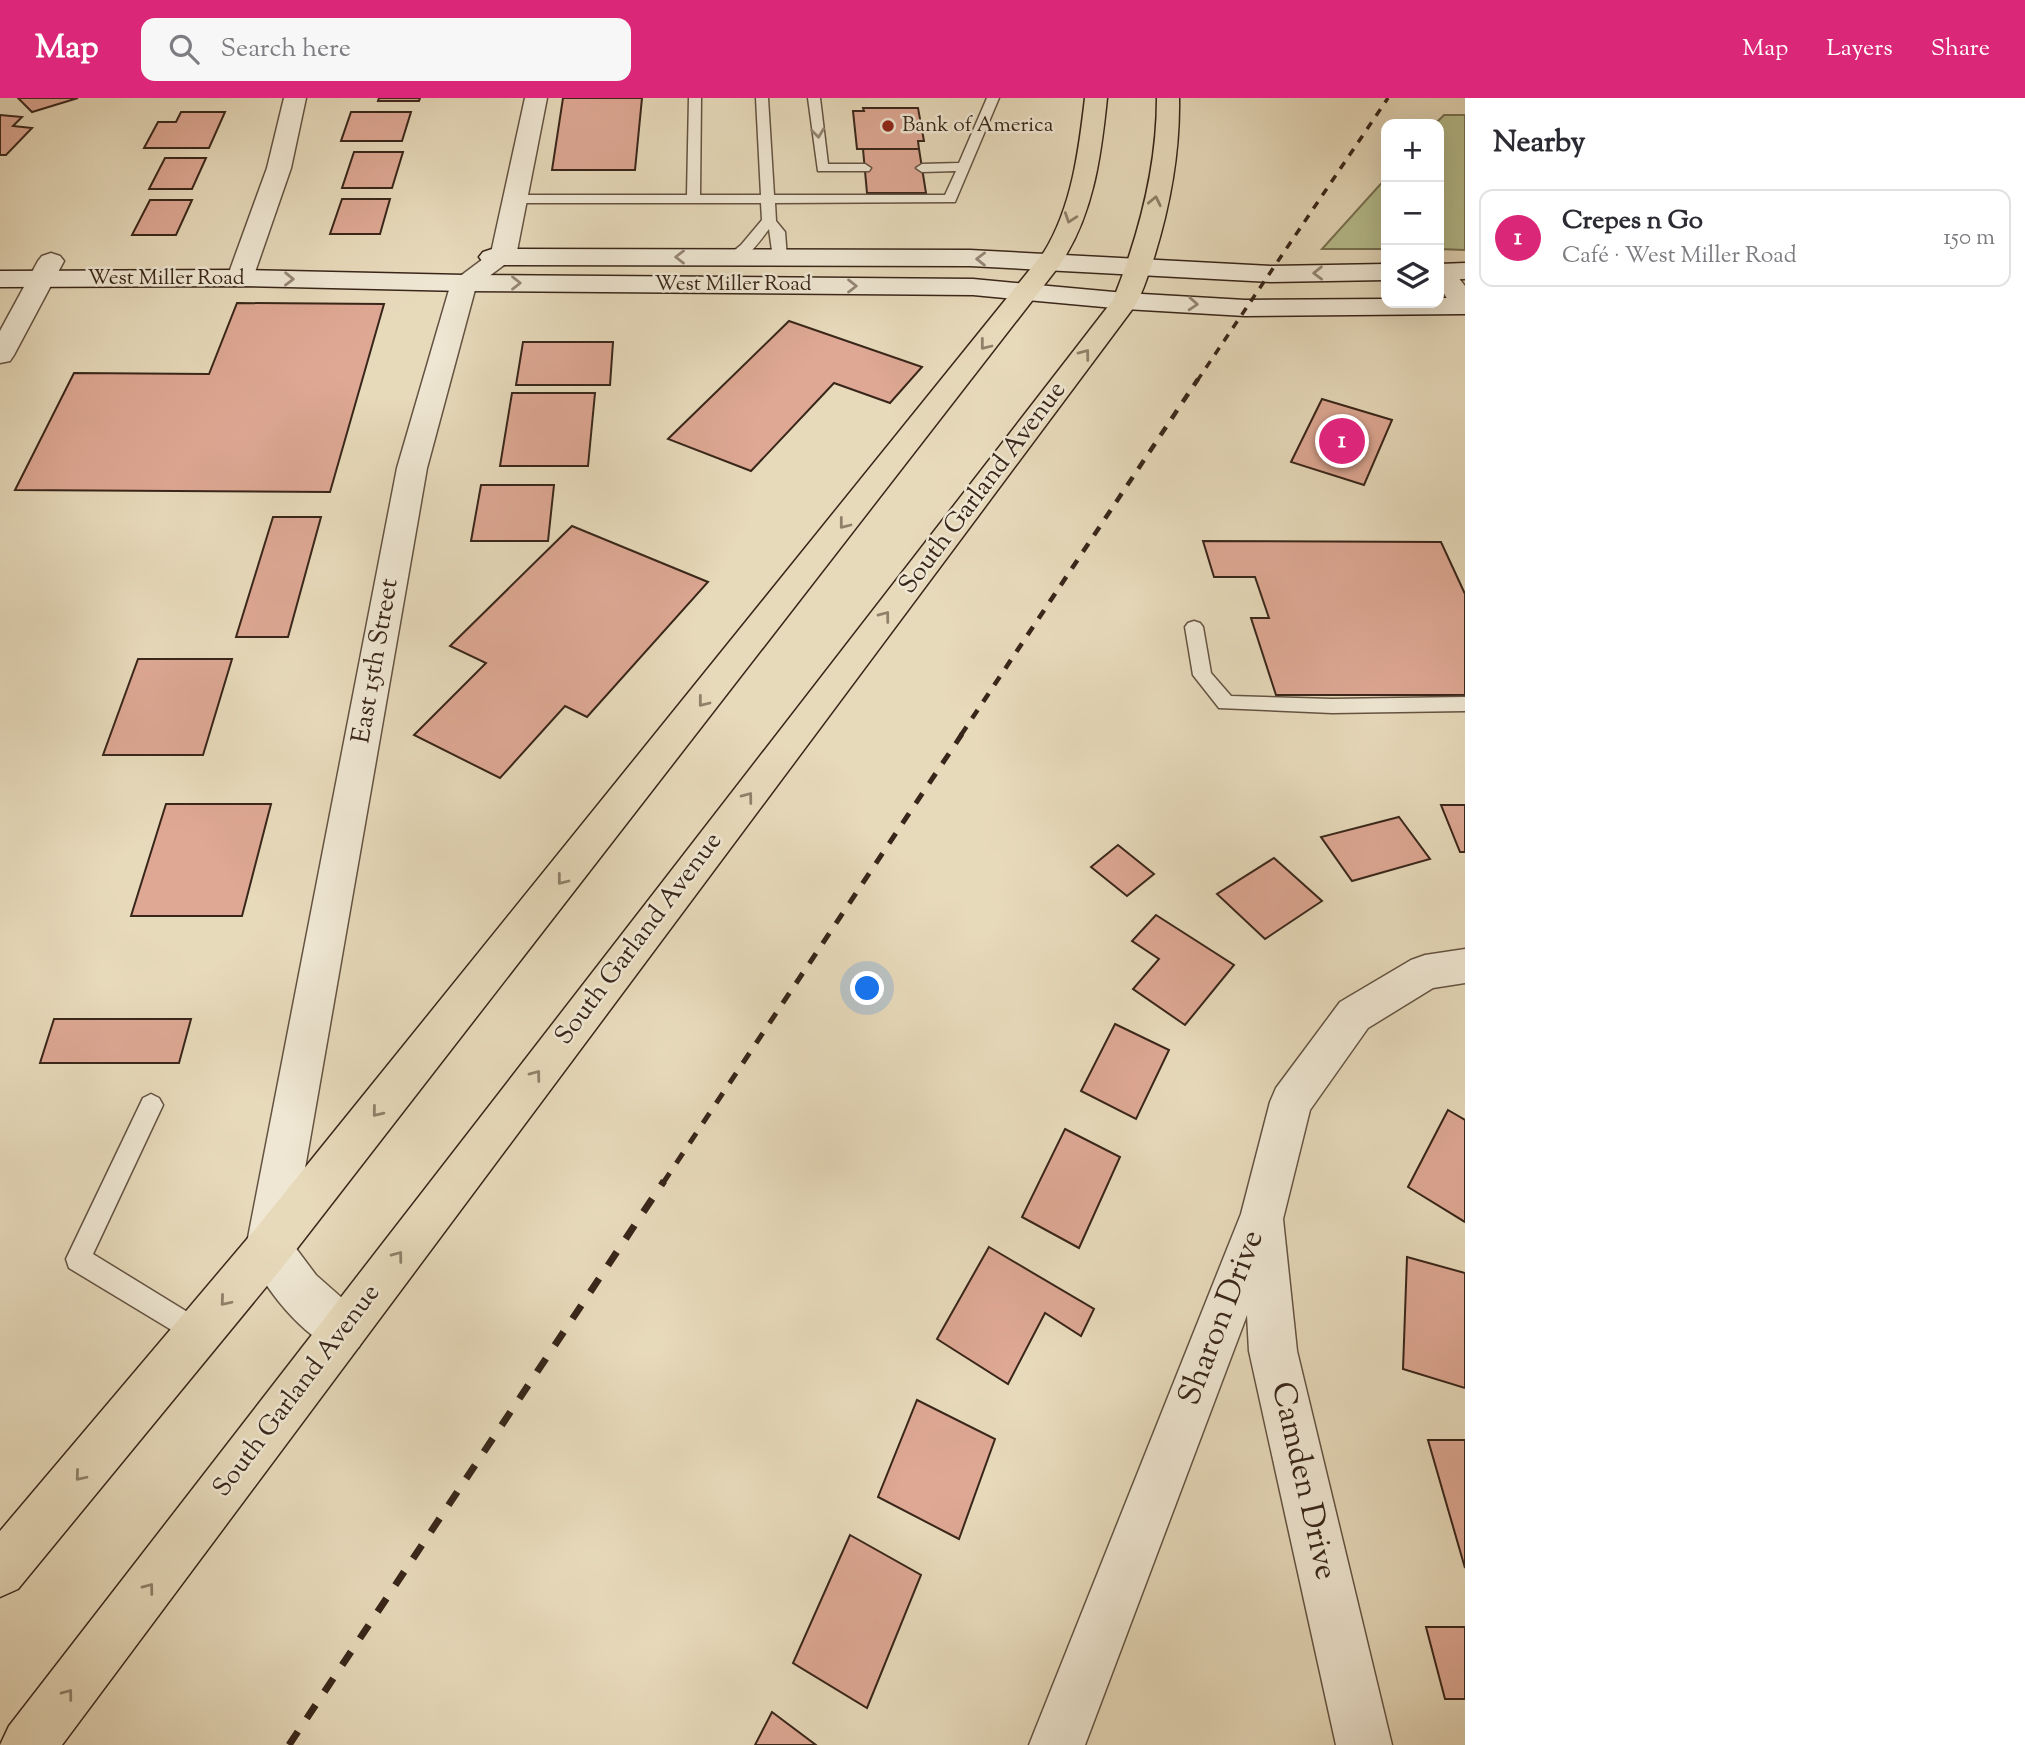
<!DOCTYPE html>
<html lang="en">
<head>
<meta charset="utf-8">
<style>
  :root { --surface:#fff; --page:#f7f7f7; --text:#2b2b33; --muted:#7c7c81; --line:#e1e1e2; --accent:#db2777 }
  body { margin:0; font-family:"Sorts Mill Goudy",serif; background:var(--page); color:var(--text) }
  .controls { position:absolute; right:21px; top:21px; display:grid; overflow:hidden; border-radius:14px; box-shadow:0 7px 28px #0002 }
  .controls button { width:63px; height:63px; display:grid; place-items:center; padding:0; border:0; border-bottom:2px solid var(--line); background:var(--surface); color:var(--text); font:35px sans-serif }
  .you { position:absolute; left:868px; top:891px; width:24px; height:24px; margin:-18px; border:5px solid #fff; border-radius:50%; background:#1a73e8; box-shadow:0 0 0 10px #1a73e833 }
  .badge { display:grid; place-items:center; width:46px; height:46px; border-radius:50%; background:var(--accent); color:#fff; font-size:23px; font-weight:700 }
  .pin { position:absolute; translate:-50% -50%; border:4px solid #fff; box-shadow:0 2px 7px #0006 }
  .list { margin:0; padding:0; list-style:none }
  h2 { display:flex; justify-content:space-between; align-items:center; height:91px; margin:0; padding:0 28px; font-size:30px }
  h2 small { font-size:23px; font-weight:400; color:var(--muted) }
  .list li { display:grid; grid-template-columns:46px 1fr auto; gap:21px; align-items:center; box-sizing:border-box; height:98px; margin:0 14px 14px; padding:0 14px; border:2px solid var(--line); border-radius:14px }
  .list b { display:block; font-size:26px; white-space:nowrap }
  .list p { margin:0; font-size:23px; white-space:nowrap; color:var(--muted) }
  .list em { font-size:23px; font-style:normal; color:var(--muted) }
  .icon { flex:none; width:38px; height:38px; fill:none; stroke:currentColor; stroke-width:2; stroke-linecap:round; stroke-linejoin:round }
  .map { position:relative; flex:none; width:1465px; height:1647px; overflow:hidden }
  header { display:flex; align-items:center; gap:42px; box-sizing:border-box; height:98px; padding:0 35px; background:var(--accent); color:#fff }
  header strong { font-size:33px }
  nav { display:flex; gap:38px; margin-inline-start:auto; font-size:24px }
  .search { width:490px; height:63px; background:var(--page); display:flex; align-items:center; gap:18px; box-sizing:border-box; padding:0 24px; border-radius:14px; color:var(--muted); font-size:26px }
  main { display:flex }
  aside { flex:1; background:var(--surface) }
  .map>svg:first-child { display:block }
  .green { fill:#b8bf8e; stroke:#787254; stroke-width:2 }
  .building { fill:#dea894; stroke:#39261a; stroke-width:2 }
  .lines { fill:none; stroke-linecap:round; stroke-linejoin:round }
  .service-casing { stroke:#645342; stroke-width:3 }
  .minor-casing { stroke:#645342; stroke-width:3 }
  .tertiary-casing { stroke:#645342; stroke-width:3 }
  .secondary-casing { stroke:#39261a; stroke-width:3 }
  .primary-casing { stroke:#39261a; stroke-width:3 }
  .service { fill:#efe7d3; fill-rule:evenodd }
  .minor { fill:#efe7d3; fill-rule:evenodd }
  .tertiary { fill:#efe7d3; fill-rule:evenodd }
  .secondary { fill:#efe7d3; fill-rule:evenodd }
  .primary { fill:#e7dabb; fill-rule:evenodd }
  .rail-far3 { stroke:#39261a; stroke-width:3.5; stroke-dasharray:8 8; stroke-linecap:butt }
  .rail-far2 { stroke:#39261a; stroke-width:4.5; stroke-dasharray:10 10; stroke-linecap:butt }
  .rail-far1 { stroke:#39261a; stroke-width:5; stroke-dasharray:12 12; stroke-linecap:butt }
  .rail { stroke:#39261a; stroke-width:7; stroke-dasharray:16 16; stroke-linecap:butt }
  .oneway { stroke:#948676 }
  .oneway2 { stroke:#90806a }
  .poi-dot { fill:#8f2418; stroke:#efe7d3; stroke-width:2.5 }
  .labels { text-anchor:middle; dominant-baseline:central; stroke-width:5; stroke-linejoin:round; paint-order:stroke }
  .far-poi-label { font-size:21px; fill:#39261a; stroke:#efe7d3; text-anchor:start }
  .far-street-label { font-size:21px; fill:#39261a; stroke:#efe7d3 }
  .street-label { font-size:26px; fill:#39261a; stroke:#efe7d3 }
  .near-street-label { font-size:32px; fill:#39261a; stroke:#efe7d3 }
</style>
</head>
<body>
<header>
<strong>Map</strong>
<div class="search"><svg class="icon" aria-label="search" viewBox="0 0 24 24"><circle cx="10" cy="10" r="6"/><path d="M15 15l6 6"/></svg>Search here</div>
<nav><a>Map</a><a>Layers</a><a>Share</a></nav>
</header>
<main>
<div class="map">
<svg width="1465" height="1647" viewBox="0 0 1465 1647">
  <rect width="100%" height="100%" fill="#e7dabb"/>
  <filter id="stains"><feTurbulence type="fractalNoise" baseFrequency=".00286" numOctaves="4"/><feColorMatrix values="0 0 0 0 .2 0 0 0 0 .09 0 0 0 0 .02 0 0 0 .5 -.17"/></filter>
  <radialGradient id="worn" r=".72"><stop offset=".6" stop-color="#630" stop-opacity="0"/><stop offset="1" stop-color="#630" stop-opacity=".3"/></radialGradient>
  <g class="green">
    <polygon points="1444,17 1465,17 1465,152 1439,151 1439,26 1435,26"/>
    <polygon points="1386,80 1386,151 1322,151"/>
  </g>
  <g class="building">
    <polygon points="18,0 78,0 32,14"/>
    <polygon points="379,0 420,0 419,3 378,3"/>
    <polygon points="563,0 642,0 635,72 552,72"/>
    <polygon points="863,10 918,10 924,43 918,43 919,51 857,51 853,13 864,13"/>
    <polygon points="181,14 225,14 209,50 144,50 158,24 176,24"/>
    <polygon points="351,14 411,14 402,43 341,43"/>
    <polygon points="0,17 22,19 13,28 32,30 6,57 0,57"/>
    <polygon points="863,51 919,51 926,95 867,95"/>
    <polygon points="354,54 403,54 392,90 342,90"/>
    <polygon points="165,60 206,60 192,91 149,91"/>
    <polygon points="342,101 390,101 380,136 330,136"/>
    <polygon points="150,102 192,102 176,137 132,137"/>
    <polygon points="237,205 384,206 330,394 15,392 74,275 209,276"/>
    <polygon points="789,223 922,269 890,305 834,285 751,373 668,341"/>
    <polygon points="523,244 613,244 610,287 516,287"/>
    <polygon points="512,295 595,295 588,368 500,368"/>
    <polygon points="1322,301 1392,322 1364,387 1291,364"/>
    <polygon points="481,387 554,387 548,443 471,443"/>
    <polygon points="273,419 321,419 288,539 236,539"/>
    <polygon points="572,428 708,484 587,619 565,608 500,680 414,637 486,565 450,548"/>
    <polygon points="1203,443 1441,444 1465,496 1465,597 1276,597 1251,520 1269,520 1255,479 1214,479"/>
    <polygon points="138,561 232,561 203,657 103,657"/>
    <polygon points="166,706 271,706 242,818 131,818"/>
    <polygon points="1441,707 1465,707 1465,754 1460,754"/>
    <polygon points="1399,719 1430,761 1352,783 1321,739"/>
    <polygon points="1118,747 1154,776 1127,798 1091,769"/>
    <polygon points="1274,760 1322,803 1265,841 1217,796"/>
    <polygon points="1156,817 1234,867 1185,927 1133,891 1159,861 1132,843"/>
    <polygon points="54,921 191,921 179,965 40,965"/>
    <polygon points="1115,926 1169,952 1136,1021 1081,993"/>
    <polygon points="1448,1012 1465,1022 1465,1124 1408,1089"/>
    <polygon points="1065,1031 1120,1059 1079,1150 1022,1119"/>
    <polygon points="989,1149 1094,1211 1081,1238 1045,1215 1008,1286 937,1241"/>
    <polygon points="1407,1159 1465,1175 1465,1290 1403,1271"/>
    <polygon points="917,1302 995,1341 959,1441 878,1399"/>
    <polygon points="1428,1342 1465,1342 1465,1470"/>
    <polygon points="850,1437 921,1477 867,1610 793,1565"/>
    <polygon points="1426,1529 1465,1529 1465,1601 1445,1601"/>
    <polygon points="772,1614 816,1647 755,1647"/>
  </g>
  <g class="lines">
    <g class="service-casing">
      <g id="service">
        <path d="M689 0H701L700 97H761L756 0H768L774 97H945L956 73 922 74 916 70 922 66 959 65 987 0H999L955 104 775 105 776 123 785 134 787 160 780 164 773 160 769 131C759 144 745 166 727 163L725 160 741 147 762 122 761 105H515L508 101 515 97H687Z"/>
        <polygon points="808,0 820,0 828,66 865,66 871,70 869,73 818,73"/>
        <polygon points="1194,523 1200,525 1203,529 1211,575 1231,598 1332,601 1465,599 1465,613 1332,615 1219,610 1193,577 1185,529 1188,525"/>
        <polygon points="151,996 159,1000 163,1007 93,1156 207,1226 211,1235 207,1244 198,1248 69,1170 66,1161 143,1000"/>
      </g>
    </g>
    <g class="minor-casing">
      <g id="minor">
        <polygon points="284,0 306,0 291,70 253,180 249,185 240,188 231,185 227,180 267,70"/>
        <path d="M525 0H547L516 158 476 188 427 370 292 1145 316 1177 359 1215 365 1232 359 1249 342 1255C301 1238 264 1191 246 1150L397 370 451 185 491 155Z"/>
        <polygon points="51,155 60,158 64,163 14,257 10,263 0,265 0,233 38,163 42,158"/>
        <polygon points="1465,851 1465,885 1433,890 1368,930 1310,1012 1283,1121 1297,1253 1392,1647 1336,1647 1249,1253 1247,1217 1085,1647 1029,1647 1241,1116 1270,1004 1276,990 1340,904 1411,862 1425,857"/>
      </g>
    </g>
    <g class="tertiary-casing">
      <path id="tertiary" d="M1439 167 1450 169 1465 188V214C1444 208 1439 186 1439 167Z"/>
    </g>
    <g class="secondary-casing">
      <g id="secondary">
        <polygon points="492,151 970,152 1271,168 1386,166 1386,182 1271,184 970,168 492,167 483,164 479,159 483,154"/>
        <polygon points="1465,165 1465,181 1439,182 1439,166"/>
        <polygon points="240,172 464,177 973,181 1125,195 1245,202 1386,201 1386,205 1439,205 1439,200 1465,200 1465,216 1245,218 1125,211 973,197 464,193 240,188 0,189 0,173"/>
      </g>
    </g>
    <g class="primary-casing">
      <g id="primary">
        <path d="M1085 0H1107C1101 59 1093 119 1059 168L285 1166 18 1491 0 1499V1433L253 1134 1044 154C1072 109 1079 51 1085 0Z"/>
        <path d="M1157 0H1179C1180 58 1169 114 1151 169 1146 182 1142 197 1134 209L62 1647H0L9 1628 1113 202C1139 137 1157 70 1157 0Z"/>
      </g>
    </g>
    <use href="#service" class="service"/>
    <use href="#minor" class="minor"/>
    <use href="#tertiary" class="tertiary"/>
    <use href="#secondary" class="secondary"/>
    <use href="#primary" class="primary"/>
    <polyline class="rail-far3" points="1197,283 1388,0"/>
    <polyline class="rail-far2" points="961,637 1198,281"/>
    <polyline class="rail-far1" points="663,1085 962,636"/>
    <polyline class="rail" points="289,1647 664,1083"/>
  </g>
  <defs><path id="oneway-chevron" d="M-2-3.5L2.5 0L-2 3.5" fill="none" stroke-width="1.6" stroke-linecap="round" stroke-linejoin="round" transform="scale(1.75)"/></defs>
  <g class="oneway">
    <use href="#oneway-chevron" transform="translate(818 35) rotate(83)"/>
    <use href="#oneway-chevron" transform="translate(680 159) rotate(-180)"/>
    <use href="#oneway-chevron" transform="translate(981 161) rotate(-179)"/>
    <use href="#oneway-chevron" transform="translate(1318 175) rotate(179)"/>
    <use href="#oneway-chevron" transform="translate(289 181) rotate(1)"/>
    <use href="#oneway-chevron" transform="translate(516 185)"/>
    <use href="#oneway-chevron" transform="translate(852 188)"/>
    <use href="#oneway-chevron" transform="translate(1193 206) rotate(4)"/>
  </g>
  <g class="oneway2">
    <use href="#oneway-chevron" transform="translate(1155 103) rotate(-78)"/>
    <use href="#oneway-chevron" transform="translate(1070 120) rotate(109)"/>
    <use href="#oneway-chevron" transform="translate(985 247) rotate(128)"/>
    <use href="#oneway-chevron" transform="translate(1085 256) rotate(-53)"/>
    <use href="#oneway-chevron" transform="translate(844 426) rotate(128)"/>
    <use href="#oneway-chevron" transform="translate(885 518) rotate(-53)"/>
    <use href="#oneway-chevron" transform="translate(703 604) rotate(128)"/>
    <use href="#oneway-chevron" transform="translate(748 699) rotate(-53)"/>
    <use href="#oneway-chevron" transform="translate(562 782) rotate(128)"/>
    <use href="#oneway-chevron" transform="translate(536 977) rotate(-53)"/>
    <use href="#oneway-chevron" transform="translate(377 1014) rotate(129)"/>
    <use href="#oneway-chevron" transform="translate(398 1158) rotate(-53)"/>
    <use href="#oneway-chevron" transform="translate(225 1203) rotate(130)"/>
    <use href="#oneway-chevron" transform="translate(80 1378) rotate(130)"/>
    <use href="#oneway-chevron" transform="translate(149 1490) rotate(-53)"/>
    <use href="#oneway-chevron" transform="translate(68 1596) rotate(-53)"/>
  </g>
  <circle class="poi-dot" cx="888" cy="28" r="7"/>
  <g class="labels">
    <g class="far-poi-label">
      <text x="902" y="28">Bank of America</text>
    </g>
    <g class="far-street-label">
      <text x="166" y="181">West Miller Road</text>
      <text x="733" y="187">West Miller Road</text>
    </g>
    <g class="street-label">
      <text transform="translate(983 390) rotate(-53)">South Garland Avenue</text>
      <text transform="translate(376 563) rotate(-80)">East 15th Street</text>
      <text transform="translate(639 841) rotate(-53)">South Garland Avenue</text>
      <text transform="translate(297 1293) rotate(-53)">South Garland Avenue</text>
    </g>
    <g class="near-street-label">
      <text transform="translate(1222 1220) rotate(-69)">Sharon Drive</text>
      <text transform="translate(1303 1383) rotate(77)">Camden Drive</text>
    </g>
  </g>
  <rect width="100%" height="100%" filter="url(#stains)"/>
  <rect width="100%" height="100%" fill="url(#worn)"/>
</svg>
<div class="controls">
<button>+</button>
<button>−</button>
<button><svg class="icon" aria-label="layers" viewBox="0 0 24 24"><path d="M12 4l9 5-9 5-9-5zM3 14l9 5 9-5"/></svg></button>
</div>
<div class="you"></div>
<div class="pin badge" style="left:1342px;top:343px">1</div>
</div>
<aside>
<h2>Nearby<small></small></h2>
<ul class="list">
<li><span class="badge">1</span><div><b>Crepes n Go</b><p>Café · West Miller Road</p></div><em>150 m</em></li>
</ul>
</aside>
</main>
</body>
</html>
